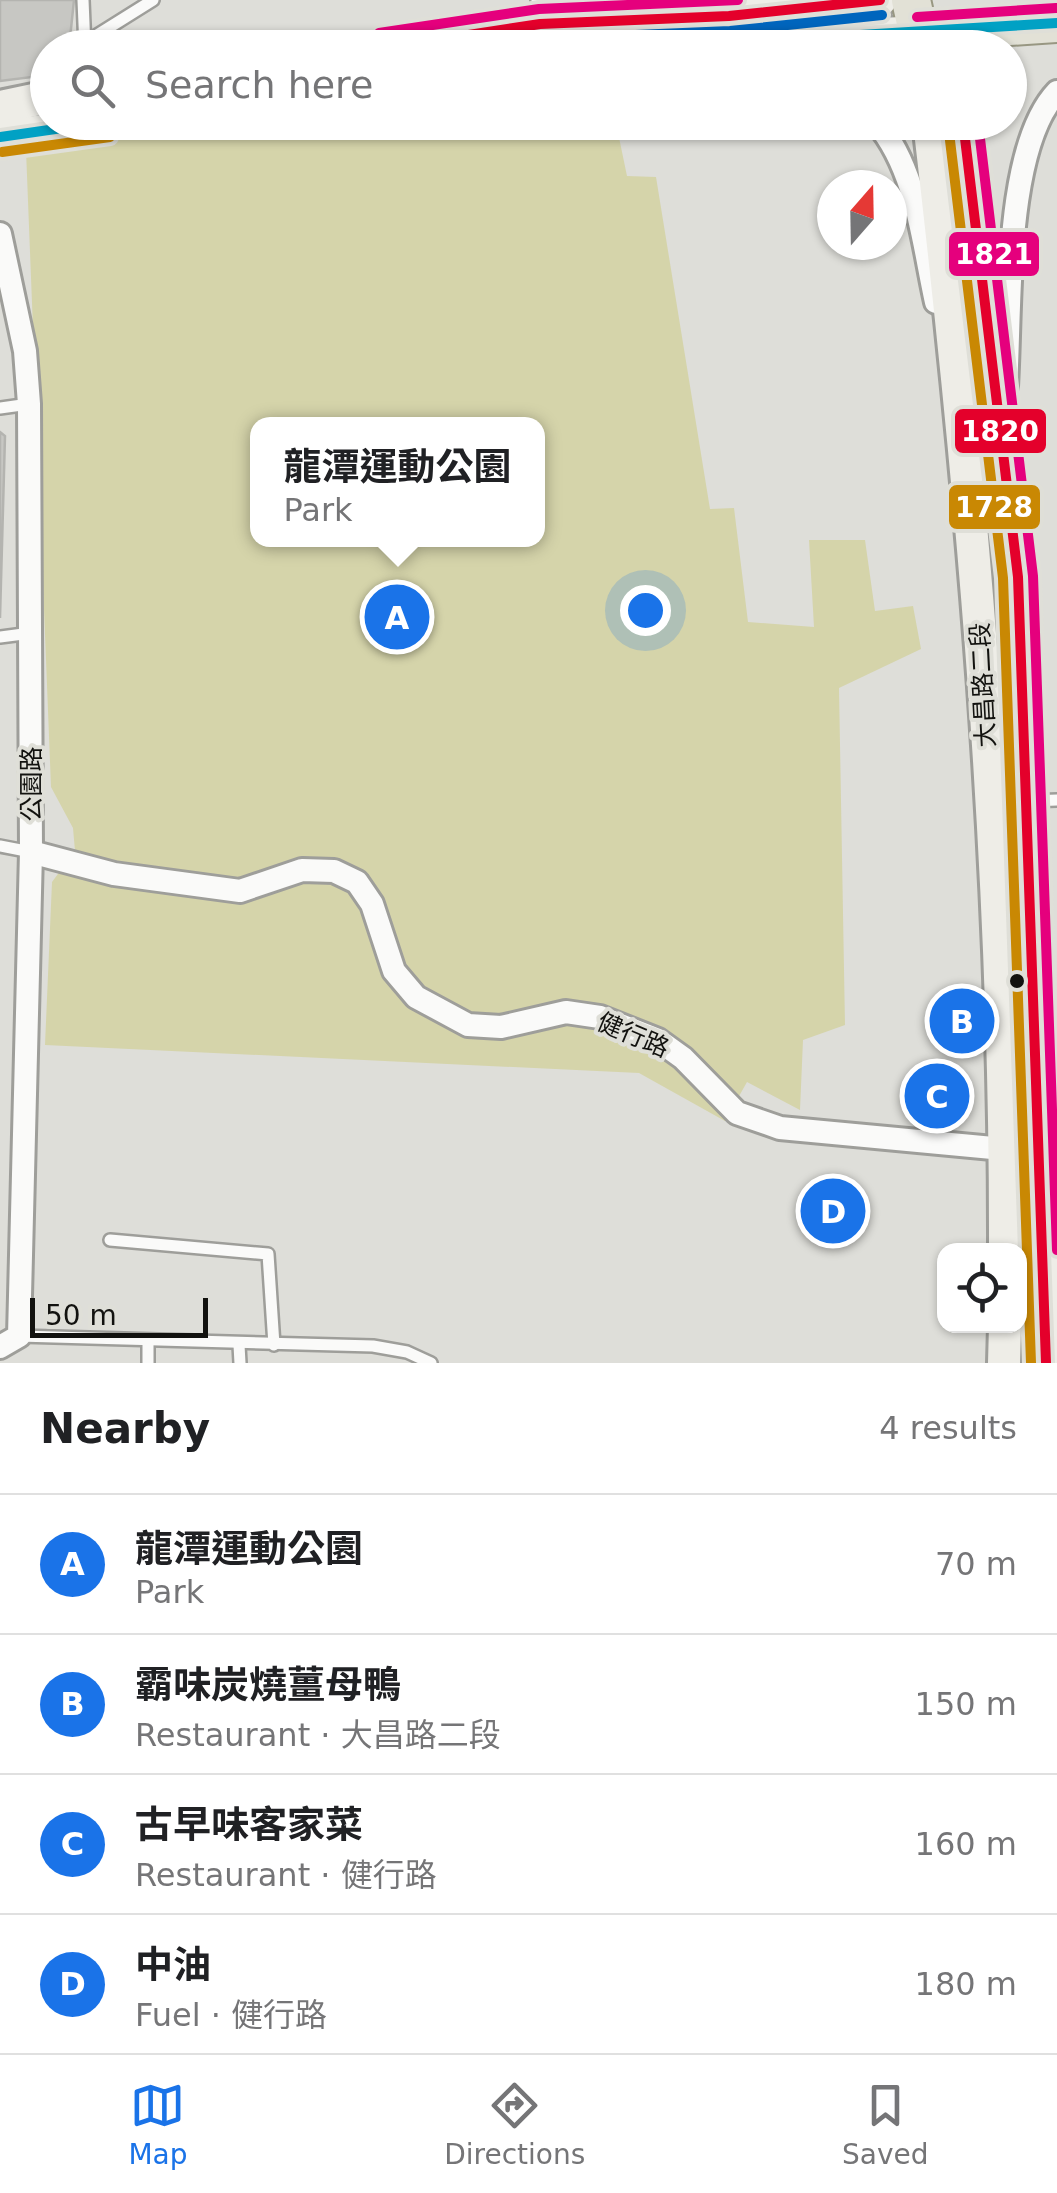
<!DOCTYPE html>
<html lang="en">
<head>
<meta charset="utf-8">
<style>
  :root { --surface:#fff; --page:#f2f2f2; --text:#202124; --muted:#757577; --line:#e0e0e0; --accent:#1a73e8 }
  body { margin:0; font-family:"DejaVu Sans","Noto Sans TC",sans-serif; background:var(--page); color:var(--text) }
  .controls { position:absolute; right:30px; bottom:30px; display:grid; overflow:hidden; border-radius:20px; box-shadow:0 2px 8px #0004 }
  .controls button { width:90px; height:90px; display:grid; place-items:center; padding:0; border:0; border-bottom:2px solid var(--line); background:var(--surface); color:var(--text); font:50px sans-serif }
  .compass { position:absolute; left:817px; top:170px; width:90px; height:90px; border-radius:50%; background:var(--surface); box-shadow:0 2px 8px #0004; rotate:20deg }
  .scale { position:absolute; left:30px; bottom:25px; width:178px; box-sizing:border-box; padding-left:10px; border:5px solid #12120f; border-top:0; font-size:28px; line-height:35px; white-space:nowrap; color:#12120f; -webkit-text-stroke:8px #dfdfd8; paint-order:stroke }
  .you { position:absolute; left:645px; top:610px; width:35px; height:35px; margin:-25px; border:8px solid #fff; border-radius:50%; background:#1a73e8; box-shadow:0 0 0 15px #1a73e833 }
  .badge { display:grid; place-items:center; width:65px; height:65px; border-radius:50%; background:var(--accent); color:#fff; font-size:32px; font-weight:700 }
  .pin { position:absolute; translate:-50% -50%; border:5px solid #fff; box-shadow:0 2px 10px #0006 }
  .popup { position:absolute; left:250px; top:417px; width:295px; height:130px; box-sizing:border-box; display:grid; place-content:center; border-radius:20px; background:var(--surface); filter:drop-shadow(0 2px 8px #0005); font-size:32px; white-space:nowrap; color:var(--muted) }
  .popup b { font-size:38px; color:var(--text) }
  .popup::after { content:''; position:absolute; left:50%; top:100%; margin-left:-20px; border:20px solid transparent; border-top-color:var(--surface) }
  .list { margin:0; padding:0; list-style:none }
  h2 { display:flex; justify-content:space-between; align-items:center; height:130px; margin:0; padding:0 40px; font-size:42px }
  h2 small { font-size:32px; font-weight:400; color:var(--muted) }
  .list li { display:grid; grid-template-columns:65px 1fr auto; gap:30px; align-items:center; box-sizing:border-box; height:140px; padding:0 40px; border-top:2px solid var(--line) }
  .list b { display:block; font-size:38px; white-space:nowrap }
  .list p { margin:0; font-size:32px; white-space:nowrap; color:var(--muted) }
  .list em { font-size:32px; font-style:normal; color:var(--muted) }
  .icon { flex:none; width:55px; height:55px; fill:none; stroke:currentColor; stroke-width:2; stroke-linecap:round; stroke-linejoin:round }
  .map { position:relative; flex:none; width:1057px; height:1363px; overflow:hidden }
  .search { position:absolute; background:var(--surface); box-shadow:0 2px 8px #0004; left:30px; right:30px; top:30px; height:110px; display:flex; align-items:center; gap:25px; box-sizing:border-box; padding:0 35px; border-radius:55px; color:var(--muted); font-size:38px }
  .sheet { height:690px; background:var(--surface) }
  nav { display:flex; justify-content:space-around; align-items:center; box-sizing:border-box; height:140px; border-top:2px solid var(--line); background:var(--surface); font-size:28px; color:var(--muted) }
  nav a { display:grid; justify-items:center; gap:5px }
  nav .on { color:var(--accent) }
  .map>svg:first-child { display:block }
  .park { fill:#d5d4aa; fill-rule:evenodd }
  .building { fill:#c7c7c3; stroke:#b4b4b0; stroke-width:2.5 }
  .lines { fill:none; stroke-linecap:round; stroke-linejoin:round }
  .service-casing { stroke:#9e9e9a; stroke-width:16 }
  .minor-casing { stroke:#9e9e9a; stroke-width:28 }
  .secondary-casing { stroke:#9e9e9a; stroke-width:38 }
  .primary-casing { stroke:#989782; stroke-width:42 }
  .service { stroke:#fafaf9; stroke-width:11 }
  .minor { stroke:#fafaf9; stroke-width:22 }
  .secondary { stroke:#eeede7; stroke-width:32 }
  .primary { stroke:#e2e1d6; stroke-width:38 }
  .bus-1-casing { stroke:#dfdfd8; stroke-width:18 }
  .bus-2-casing { stroke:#dfdfd8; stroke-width:18 }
  .bus-3-casing { stroke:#dfdfd8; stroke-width:18 }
  .bus-4-casing { stroke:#dfdfd8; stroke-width:18 }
  .bus-5-casing { stroke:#dfdfd8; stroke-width:18 }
  .bus-1 { stroke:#e4002b; stroke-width:10 }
  .bus-2 { stroke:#c98803; stroke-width:10 }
  .bus-3 { stroke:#e5007d; stroke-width:10 }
  .bus-4 { stroke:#0065bd; stroke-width:10 }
  .bus-5 { stroke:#01a1c4; stroke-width:10 }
  .bus-dot { fill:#12120f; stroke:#dfdfd8; stroke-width:4 }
  .labels { text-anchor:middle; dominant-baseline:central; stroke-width:8; stroke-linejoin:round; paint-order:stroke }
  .street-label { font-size:25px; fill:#12120f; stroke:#dfdfd8 }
  .line-badge { stroke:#dfdfd8; stroke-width:4 }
  .badge-label { font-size:28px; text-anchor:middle; font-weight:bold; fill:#fff }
</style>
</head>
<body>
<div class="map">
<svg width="1057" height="1363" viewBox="0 0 1057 1363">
  <rect width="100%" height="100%" fill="#deded9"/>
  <path class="park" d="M213 123H616L627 176 656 177 710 509 734 508 748 622 814 627 809 540H865L875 611 913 606 921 649 839 688 845 1025 803 1040 800 1110 747 1082 725 1121 639 1073 45 1045 52 882 75 851 73 828 51 787 26 150ZM257 424H537V540H257Z"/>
  <g class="building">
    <polygon points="0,0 74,0 69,48 48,48 48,75 0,81"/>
    <polygon points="0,432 5,436 0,618"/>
  </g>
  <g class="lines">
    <g class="service-casing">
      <g id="service">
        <polyline points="83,0 85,48"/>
        <polyline points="537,0 544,48"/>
        <polyline points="86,42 153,0"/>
        <polyline points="0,408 29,404"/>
        <polyline points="0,637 31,633"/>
        <polyline points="1031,801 1057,800"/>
        <polyline points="0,846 31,852"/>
        <polyline points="110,1240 268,1254 274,1345"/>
        <polyline points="19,1336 373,1346 407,1352 431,1363"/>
        <polyline points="148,1341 148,1363"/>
        <polyline points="239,1345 240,1363"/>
      </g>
    </g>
    <g class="minor-casing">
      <g id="minor">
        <path d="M876 122C917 169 923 244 936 302"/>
        <polyline points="0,234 25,351 29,404 31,852 19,1336 0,1347"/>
        <path d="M1006 386C1011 309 1004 148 1057 92"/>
        <polyline points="31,852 114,874 240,891 302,870 334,871 357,882 372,904 394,971 416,997 468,1025 501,1027 566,1012 600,1017 658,1040 683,1058 737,1113 780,1128 1057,1154"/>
      </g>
    </g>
    <g class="secondary-casing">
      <g id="secondary">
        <polyline points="381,48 540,24 729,16 880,0"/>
        <polyline points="639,48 918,32 920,48"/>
        <polyline points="0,107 48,97"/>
        <path d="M929 122C973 497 1006 873 1005 1250"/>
        <polyline points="963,122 1018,577 1046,1363"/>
        <polyline points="0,137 108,122"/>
        <polyline points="1004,1363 1005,1326"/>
      </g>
    </g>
    <g class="primary-casing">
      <polyline id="primary" points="911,0 918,32 1057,23"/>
    </g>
    <use href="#service" class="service"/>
    <use href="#minor" class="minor"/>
    <use href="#secondary" class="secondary"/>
    <use href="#primary" class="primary"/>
    <g class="bus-1-casing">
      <g id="bus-1">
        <polyline points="384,48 540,24 729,16 880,0"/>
        <polyline points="963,122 1018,577 1046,1363"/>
      </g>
    </g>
    <g class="bus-2-casing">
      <g id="bus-2">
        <polyline points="948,124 1003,578 1031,1363"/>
        <polyline points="2,152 110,137"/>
      </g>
    </g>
    <g class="bus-3-casing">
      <g id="bus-3">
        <polyline points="917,17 1056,8"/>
        <polyline points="379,33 539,9 738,0"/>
        <polyline points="978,122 1033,576 1057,1250"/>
      </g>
    </g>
    <g class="bus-4-casing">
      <polyline id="bus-4" points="485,48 541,39 730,31 882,15"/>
    </g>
    <g class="bus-5-casing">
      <g id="bus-5">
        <polyline points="647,48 1057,23"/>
        <polyline points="0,137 104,122"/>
      </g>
    </g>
    <use href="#bus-1" class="bus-1"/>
    <use href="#bus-2" class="bus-2"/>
    <use href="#bus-3" class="bus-3"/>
    <use href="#bus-4" class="bus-4"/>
    <use href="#bus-5" class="bus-5"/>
  </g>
  <circle class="bus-dot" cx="1017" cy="981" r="9"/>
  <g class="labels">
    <g class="street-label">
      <text transform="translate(983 685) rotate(-93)">大昌路二段</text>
      <text transform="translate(31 784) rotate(-90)">公園路</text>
      <text transform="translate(633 1035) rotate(23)">健行路</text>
    </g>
  </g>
  <g class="line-badge">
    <rect x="947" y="230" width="94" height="48" rx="10" fill="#e5007d"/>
    <rect x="953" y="407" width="95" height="48" rx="10" fill="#e4002b"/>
    <rect x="947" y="483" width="95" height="48" rx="10" fill="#c98803"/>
  </g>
  <g class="badge-label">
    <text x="994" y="264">1821</text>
    <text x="1000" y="441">1820</text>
    <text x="994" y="517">1728</text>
  </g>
</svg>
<div class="controls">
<button><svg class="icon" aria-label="locate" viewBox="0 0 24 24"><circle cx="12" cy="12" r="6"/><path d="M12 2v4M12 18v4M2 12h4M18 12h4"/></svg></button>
</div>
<svg class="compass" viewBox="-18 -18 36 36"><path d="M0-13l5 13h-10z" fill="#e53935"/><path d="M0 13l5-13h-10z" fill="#757577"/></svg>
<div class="scale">50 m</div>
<div class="you"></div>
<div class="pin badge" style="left:397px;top:617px">A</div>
<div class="popup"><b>龍潭運動公園</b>Park</div>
<div class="pin badge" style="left:962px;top:1021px">B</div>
<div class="pin badge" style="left:937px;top:1096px">C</div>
<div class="pin badge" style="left:833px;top:1211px">D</div>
<div class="search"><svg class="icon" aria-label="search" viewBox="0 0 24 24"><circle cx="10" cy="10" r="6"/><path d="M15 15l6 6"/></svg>Search here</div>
</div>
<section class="sheet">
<h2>Nearby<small>4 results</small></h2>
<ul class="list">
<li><span class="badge">A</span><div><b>龍潭運動公園</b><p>Park</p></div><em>70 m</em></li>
<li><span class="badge">B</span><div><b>霸味炭燒薑母鴨</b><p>Restaurant · 大昌路二段</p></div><em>150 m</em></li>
<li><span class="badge">C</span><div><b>古早味客家菜</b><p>Restaurant · 健行路</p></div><em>160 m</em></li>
<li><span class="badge">D</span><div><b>中油</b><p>Fuel · 健行路</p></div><em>180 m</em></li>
</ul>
</section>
<nav>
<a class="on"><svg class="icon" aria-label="map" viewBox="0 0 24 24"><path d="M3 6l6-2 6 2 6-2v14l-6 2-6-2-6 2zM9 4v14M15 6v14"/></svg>Map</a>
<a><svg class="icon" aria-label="directions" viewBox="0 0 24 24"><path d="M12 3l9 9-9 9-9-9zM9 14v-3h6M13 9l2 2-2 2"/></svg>Directions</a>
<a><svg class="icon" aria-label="saved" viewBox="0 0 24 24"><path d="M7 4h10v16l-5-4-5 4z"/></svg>Saved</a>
</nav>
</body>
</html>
